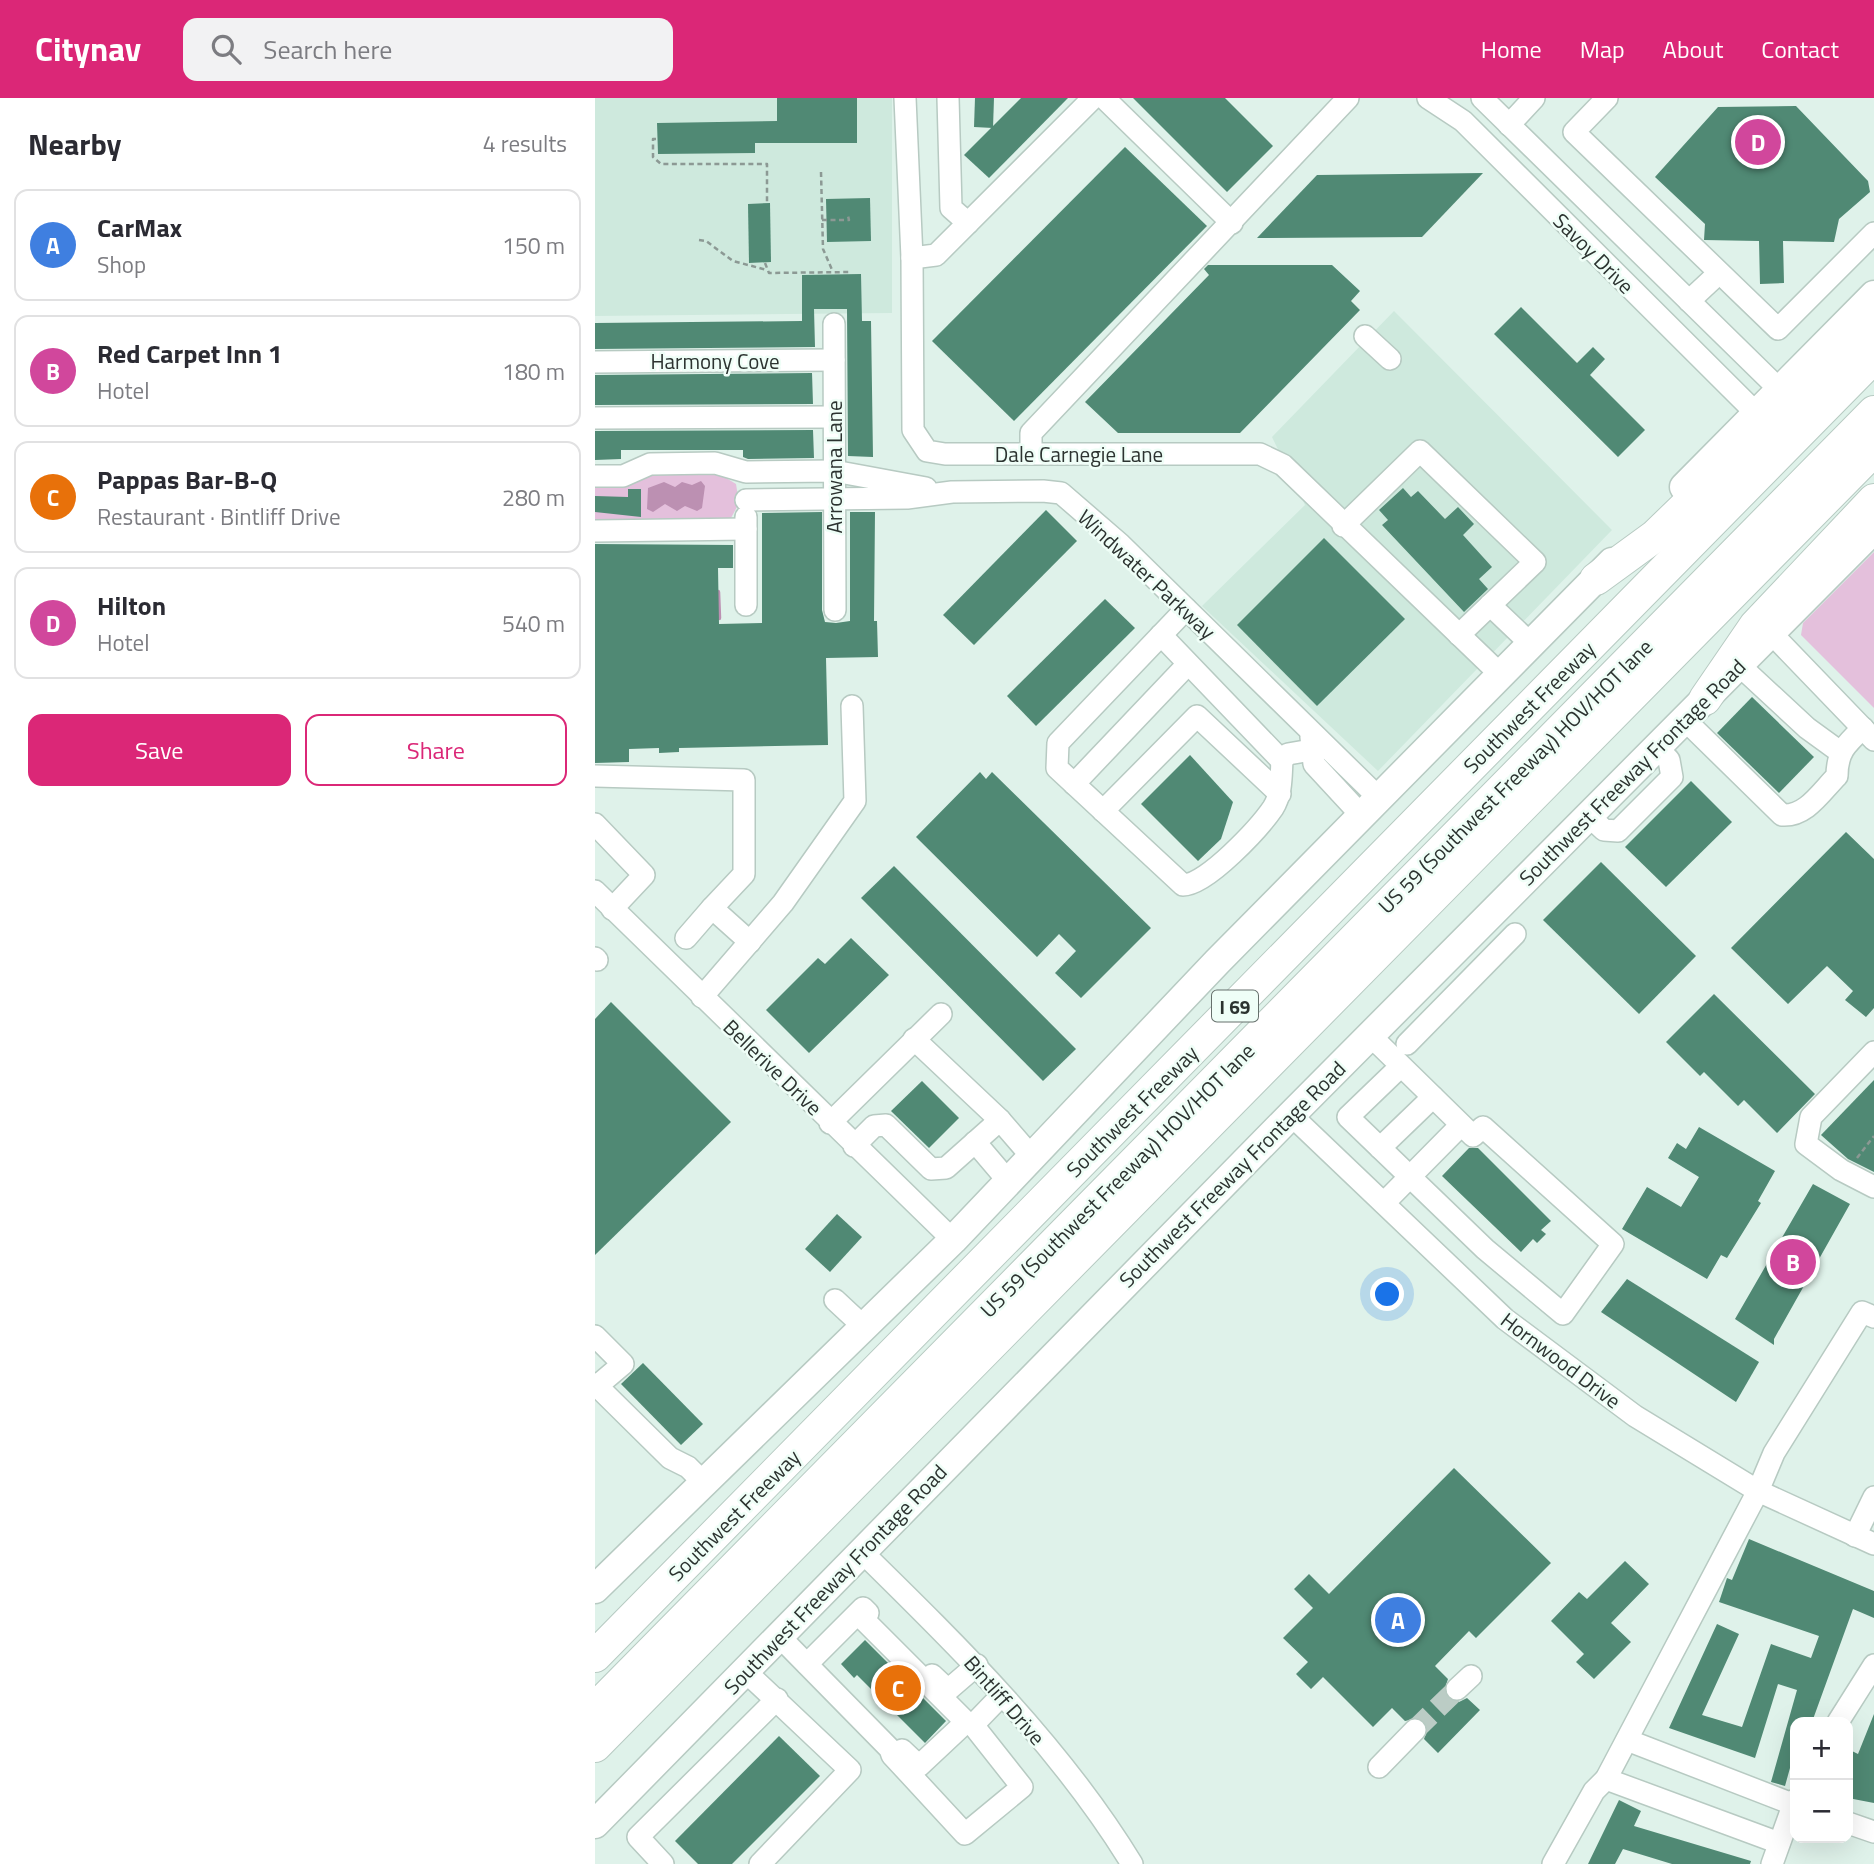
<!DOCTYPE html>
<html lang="en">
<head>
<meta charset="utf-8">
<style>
  :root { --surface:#fff; --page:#f2f2f3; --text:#2b2b33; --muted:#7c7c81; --line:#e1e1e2; --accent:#db2777 }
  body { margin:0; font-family:"Titillium Web",sans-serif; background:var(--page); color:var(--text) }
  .controls { position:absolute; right:21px; bottom:21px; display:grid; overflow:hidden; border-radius:14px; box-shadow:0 7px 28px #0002 }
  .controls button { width:63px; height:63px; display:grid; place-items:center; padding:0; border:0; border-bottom:2px solid var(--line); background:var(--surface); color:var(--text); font:35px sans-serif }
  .you { position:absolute; left:793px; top:1197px; width:24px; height:24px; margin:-18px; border:5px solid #fff; border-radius:50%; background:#1a73e8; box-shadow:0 0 0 10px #1a73e833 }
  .badge { display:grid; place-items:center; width:46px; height:46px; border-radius:50%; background:var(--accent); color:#fff; font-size:23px; font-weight:700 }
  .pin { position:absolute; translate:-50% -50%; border:4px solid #fff; box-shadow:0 2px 7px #0006 }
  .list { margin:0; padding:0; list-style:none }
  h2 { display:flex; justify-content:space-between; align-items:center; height:91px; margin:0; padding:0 28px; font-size:30px }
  h2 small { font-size:23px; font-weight:400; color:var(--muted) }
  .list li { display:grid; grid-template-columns:46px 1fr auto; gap:21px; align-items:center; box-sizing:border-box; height:112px; margin:0 14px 14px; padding:0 14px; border:2px solid var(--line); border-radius:14px }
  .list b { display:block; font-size:26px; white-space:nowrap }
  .list p { margin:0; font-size:23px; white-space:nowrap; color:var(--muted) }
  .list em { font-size:23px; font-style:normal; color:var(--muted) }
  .actions { display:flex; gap:14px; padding:21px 28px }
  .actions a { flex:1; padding:16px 0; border:2px solid var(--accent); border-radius:14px; text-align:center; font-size:24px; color:var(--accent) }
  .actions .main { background:var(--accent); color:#fff }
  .icon { flex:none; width:38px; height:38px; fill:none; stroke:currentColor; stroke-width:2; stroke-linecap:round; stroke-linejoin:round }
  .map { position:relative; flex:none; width:1279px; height:1766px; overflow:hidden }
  header { display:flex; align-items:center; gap:42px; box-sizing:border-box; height:98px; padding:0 35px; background:var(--accent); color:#fff }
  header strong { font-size:33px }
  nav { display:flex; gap:38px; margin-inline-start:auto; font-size:24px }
  .search { width:490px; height:63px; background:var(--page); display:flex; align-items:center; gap:18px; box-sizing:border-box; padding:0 24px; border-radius:14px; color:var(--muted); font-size:26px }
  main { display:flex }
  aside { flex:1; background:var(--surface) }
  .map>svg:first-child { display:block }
  .built { fill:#cee9dd }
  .green { fill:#e4c0dc }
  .water { fill:#bc90b2 }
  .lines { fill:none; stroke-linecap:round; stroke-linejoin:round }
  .stream { stroke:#bc90b2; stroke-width:4.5 }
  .building { fill:#508974 }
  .minor-tunnel { stroke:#bbccc5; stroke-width:21; stroke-dasharray:21 10; stroke-linecap:butt }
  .minor-casing { stroke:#b7cac2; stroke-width:24 }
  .major-casing { stroke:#b7cac2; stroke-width:31 }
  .highway-casing { stroke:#b7cac2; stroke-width:34 }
  .path { stroke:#8c9994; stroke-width:2.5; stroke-dasharray:5 3.5; stroke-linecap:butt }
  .minor { stroke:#fff; stroke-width:21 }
  .major { stroke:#fff; stroke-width:28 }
  .highway { stroke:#fff; stroke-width:32 }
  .labels { text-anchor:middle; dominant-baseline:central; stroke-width:5; stroke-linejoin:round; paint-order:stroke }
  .shield { fill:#effef7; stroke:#66706c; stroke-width:2 }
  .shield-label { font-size:19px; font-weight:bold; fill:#2c3330 }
  .street-label { font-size:21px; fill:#2c3330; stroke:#effef7 }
</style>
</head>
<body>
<header>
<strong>Citynav</strong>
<div class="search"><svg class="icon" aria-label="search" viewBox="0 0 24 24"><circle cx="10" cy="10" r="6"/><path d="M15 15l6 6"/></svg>Search here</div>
<nav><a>Home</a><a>Map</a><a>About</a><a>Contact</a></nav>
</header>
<main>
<aside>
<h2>Nearby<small>4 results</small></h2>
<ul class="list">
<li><span class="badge" style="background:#3f7fe0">A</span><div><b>CarMax</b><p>Shop</p></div><em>150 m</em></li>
<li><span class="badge" style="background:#d1479c">B</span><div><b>Red Carpet Inn 1</b><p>Hotel</p></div><em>180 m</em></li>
<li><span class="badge" style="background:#e8710a">C</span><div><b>Pappas Bar-B-Q</b><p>Restaurant · Bintliff Drive</p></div><em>280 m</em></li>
<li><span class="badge" style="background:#d1479c">D</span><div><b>Hilton</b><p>Hotel</p></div><em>540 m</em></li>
</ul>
<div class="actions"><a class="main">Save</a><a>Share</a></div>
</aside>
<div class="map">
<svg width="1279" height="1766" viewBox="0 0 1279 1766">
  <rect width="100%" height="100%" fill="#dff2ea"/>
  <g class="built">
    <polygon points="0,0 297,0 297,215 0,218"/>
    <polygon points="799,213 1017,432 783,673 607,508 710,407 677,339"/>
  </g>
  <g class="green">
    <polygon points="58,374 123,375 141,386 144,405 136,420 126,423 0,425 0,385"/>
    <polygon points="1279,454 1279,610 1206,537 1208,525"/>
  </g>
  <polygon class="water" points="106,383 110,388 107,410 102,413 90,408 82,413 70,406 58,414 52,411 53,390 69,384 80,389 87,384 97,387"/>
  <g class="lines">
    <polyline class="stream" points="123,494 124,520"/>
  </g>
  <g class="building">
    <polygon points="182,0 262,0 262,45 160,45 160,55 63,56 62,25 182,23"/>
    <polygon points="380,0 399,0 398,30 379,29"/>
    <polygon points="426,0 473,0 394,80 369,57"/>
    <polygon points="538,0 630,0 678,48 632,94"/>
    <polygon points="1201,8 1273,83 1275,94 1244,121 1239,144 1188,143 1189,185 1165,186 1164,143 1109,142 1110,126 1060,79 1123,9"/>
    <polygon points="530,49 612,128 419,323 337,243"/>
    <polygon points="888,75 827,139 662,140 722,77"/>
    <polygon points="275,100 276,143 232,144 231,101"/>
    <polygon points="175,105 176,164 154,165 153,106"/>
    <polygon points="613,167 737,167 765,193 756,203 765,212 645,335 523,335 490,304 614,177 609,171"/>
    <polygon points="266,176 267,223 276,223 278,359 253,358 252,211 219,211 220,249 0,251 0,225 207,223 207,177"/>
    <polygon points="926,209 982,265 998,249 1010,261 995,277 1050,332 1023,359 899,236"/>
    <polygon points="217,275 218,306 0,307 0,277"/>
    <polygon points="218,332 219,360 153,361 148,359 148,352 26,352 26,361 0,362 0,333"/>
    <polygon points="808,390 816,399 823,393 850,421 863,409 879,426 868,437 897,469 884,481 893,491 869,514 787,427 793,422 784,412"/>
    <polygon points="33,391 46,391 46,419 0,414 0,398 33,399"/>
    <polygon points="451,412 482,443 379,547 348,517"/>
    <polygon points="227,414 227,512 230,524 241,525 255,523 255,414 280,414 279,523 282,523 283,559 231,560 233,647 84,650 84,654 64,655 64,650 34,651 34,664 0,665 0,446 138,447 138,470 123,470 124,526 167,525 167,415"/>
    <polygon points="729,440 810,521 722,608 642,527"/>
    <polygon points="510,501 540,530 441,628 412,598"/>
    <polygon points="1157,599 1219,659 1184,695 1122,635"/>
    <polygon points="595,657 638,704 626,741 603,763 546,706"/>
    <polygon points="385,674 391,681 397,674 556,830 486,900 460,875 481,853 464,836 442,859 321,739"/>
    <polygon points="1096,683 1137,724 1071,789 1030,749"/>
    <polygon points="1251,734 1279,761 1279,910 1271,919 1250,902 1258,893 1232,868 1193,906 1136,850"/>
    <polygon points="1006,764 1101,858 1044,916 948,822"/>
    <polygon points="299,768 481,951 448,983 266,800"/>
    <polygon points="256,840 294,877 214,955 171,912 223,860 230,866"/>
    <polygon points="1119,896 1220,996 1182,1035 1149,1002 1143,1008 1109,974 1105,978 1071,944"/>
    <polygon points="16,904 136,1024 0,1157 0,921"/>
    <polygon points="1279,982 1279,1074 1253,1061 1226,1037"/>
    <polygon points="327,983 364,1020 334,1050 296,1013"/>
    <polygon points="1104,1029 1180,1073 1163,1103 1166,1105 1132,1160 1126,1157 1112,1181 1027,1131 1052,1089 1086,1109 1104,1079 1073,1060 1082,1045 1091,1051"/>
    <polygon points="874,1050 883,1050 956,1123 946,1132 951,1136 942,1145 938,1141 926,1154 847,1078"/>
    <polygon points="1218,1086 1255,1106 1179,1241 1179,1247 1140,1221"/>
    <polygon points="242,1116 267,1139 235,1174 210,1151"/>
    <polygon points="1032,1181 1164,1264 1141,1304 1006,1214"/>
    <polygon points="48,1265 108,1326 86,1347 26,1286"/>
    <polygon points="859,1370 956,1465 881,1540 874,1533 840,1568 853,1581 849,1593 853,1600 864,1604 872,1600 885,1612 843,1655 829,1641 833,1629 824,1620 810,1623 797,1610 778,1629 728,1579 716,1591 701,1576 713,1564 688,1540 718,1510 699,1491 714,1476 734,1496"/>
    <polygon points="1154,1441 1279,1493 1279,1520 1258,1511 1217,1624 1200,1624 1200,1652 1190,1688 1176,1684 1202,1592 1183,1586 1160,1660 1074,1630 1122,1526 1144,1536 1107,1617 1147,1629 1176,1546 1216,1560 1224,1538 1124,1504 1132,1480 1137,1482"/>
    <polygon points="1030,1463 1054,1486 1016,1525 1036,1544 999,1581 981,1564 989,1556 956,1523 984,1494 992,1501"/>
    <polygon points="270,1542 351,1623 330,1645 262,1577 259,1580 246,1566"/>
    <polygon points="1279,1616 1279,1705 1253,1700 1253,1662 1257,1653 1263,1656"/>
    <polygon points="184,1638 225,1678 137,1766 103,1766 80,1743"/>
    <polygon points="1024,1702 1046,1713 1039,1728 1156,1763 1155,1766 1077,1766 1028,1751 1020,1766 993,1766"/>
  </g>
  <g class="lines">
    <polyline class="minor-tunnel" points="820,1632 862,1591"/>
    <g class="minor-casing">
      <g id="minor">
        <polyline points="310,0 317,160 318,332 332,353 350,356 665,356 688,367 907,578"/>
        <polyline points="353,0 356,110 373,125"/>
        <polyline points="509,0 637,125"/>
        <polyline points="833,0 868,23 1161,315"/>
        <polyline points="887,0 1184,291"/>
        <polyline points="1012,0 979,34 1183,231 1279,135"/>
        <polyline points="914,27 939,0"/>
        <polyline points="317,160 341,157 498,0"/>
        <polyline points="1094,203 1124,175"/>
        <polyline points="239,226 240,512"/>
        <polyline points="770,238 795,261"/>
        <polyline points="0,264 239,262"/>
        <polyline points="0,320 239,319"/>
        <polyline points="436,356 436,335 753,0"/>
        <polyline points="0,378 28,378 55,366 120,365 151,374 239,373 331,390"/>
        <polyline points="151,402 312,400 357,394 448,393 466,395 525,446 785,701"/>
        <polyline points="151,419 151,507"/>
        <polyline points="748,428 825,353 940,464 864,537"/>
        <polyline points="0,433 151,431"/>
        <polyline points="895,507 937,547"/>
        <path d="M591 511 463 645 462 670 588 787C612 787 665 729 678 710 687 696 686 677 687 662L693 656 716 652"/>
        <polyline points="1176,535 1279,642"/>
        <polyline points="566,537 687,663"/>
        <polyline points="1144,567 1212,630 1245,654"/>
        <path d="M1090 622 1187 717C1211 719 1226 694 1242 678 1242 654 1251 646 1268 630"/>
        <polyline points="716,639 719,666 768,719"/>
        <polyline points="0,678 149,682 149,776 117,810"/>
        <polyline points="479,686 593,566"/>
        <polyline points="508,713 602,618 685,696"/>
        <polyline points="994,718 1009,732 1023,733 1077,679 1074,662 1062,649"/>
        <polyline points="0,726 49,777 17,811"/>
        <polyline points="0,793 358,1142"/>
        <polyline points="91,840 117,810 155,844"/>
        <polyline points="0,860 2,862"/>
        <polyline points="107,899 188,805 260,703 257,608"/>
        <polyline points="775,938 787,949 878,1038 888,1029 1018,1146 968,1216 890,1151 753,1019 806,968"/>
        <polyline points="319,941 405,1022 437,1059"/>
        <polyline points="812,946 920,836"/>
        <polyline points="1279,954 1216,1019 1211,1046 1246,1072 1279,1089"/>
        <polyline points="696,1017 910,1221 1040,1318 1163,1393 1279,1446"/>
        <polyline points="235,1025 346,916"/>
        <polyline points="380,1044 414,1084"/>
        <polyline points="259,1048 279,1028 291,1027 336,1071 351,1070 405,1022"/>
        <polyline points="785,1050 838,999"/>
        <polyline points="789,1105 866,1027"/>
        <polyline points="240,1202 269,1229"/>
        <polyline points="0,1238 28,1266 2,1288"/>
        <polyline points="0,1286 75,1360 93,1369 108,1384"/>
        <polyline points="1260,1438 1279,1399"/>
        <path d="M266 1453C364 1549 465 1648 537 1766"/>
        <polyline points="263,1516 371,1624 324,1668 307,1652"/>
        <polyline points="184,1538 295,1651 297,1657 370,1736 427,1689 378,1627 406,1598"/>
        <polyline points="212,1566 268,1510 273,1515"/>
        <polyline points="150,1573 255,1672 165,1766"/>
        <polyline points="337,1577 353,1592 382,1567"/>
        <polyline points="862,1591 876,1578"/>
        <polyline points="1243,1624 1279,1567"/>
        <polyline points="1032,1642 1200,1707"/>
        <polyline points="784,1669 820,1632"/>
        <polyline points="1011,1681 1184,1745"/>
        <polyline points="1253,1725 1279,1734"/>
        <polyline points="68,1766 43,1739 182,1601"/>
        <polyline points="958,1766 999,1693 1011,1681 1163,1393 1179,1355 1267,1214 1279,1219"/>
        <polyline points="1177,1766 1200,1702"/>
      </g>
    </g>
    <g class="major-casing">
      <g id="major">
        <polyline points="1089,389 1279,197"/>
        <polyline points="0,1491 358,1142 622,864 1017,464"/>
        <polyline points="0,1726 696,1017 1279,431"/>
      </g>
    </g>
    <g class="highway-casing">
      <g id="highway">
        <polyline points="1001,481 1060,438 1279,226"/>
        <polyline points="1110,601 1160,528 1279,402"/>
        <polyline points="0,1558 1279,259"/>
        <polyline points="0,1611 1279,314"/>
        <polyline points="0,1648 1279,352"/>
      </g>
    </g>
    <g class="path">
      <polyline points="61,41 58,41 58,59 66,66 172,66 172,105"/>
      <polyline points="226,74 228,151 238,174"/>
      <polyline points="227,122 254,122 253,118"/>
      <polyline points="104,142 111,143 138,163 172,172"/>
      <polyline points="170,165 174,175 256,174"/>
      <polyline points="1262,1060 1279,1038"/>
    </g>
    <use href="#minor" class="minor"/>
    <use href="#major" class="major"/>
    <use href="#highway" class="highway"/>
  </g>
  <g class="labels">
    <rect class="shield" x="617" y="892.5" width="46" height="31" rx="5"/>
    <g class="shield-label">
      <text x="640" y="908">I 69</text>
    </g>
    <g class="street-label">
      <text transform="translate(999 155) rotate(45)">Savoy Drive</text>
      <text x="120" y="263">Harmony Cove</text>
      <text x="484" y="356">Dale Carnegie Lane</text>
      <text transform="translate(239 369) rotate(-90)">Arrowana Lane</text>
      <text transform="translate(552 476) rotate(43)">Windwater Parkway</text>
      <text transform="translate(934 609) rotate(-45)">Southwest Freeway</text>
      <text transform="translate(1037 674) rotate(-45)">Southwest Freeway Frontage Road</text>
      <text transform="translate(920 678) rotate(-45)">US 59 (Southwest Freeway) HOV/HOT lane</text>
      <text transform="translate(178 969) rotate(44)">Bellerive Drive</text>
      <text transform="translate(537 1013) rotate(-45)">Southwest Freeway</text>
      <text transform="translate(637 1076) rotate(-45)">Southwest Freeway Frontage Road</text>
      <text transform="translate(522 1082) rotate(-45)">US 59 (Southwest Freeway) HOV/HOT lane</text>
      <text transform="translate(966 1262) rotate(37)">Hornwood Drive</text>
      <text transform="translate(139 1417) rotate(-45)">Southwest Freeway</text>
      <text transform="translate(240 1481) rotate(-46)">Southwest Freeway Frontage Road</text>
      <text transform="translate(410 1602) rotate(49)">Bintliff Drive</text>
    </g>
  </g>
</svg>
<div class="controls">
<button>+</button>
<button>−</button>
</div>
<div class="you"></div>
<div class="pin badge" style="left:803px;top:1522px;background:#3f7fe0">A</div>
<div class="pin badge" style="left:1198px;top:1164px;background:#d1479c">B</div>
<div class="pin badge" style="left:303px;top:1590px;background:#e8710a">C</div>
<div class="pin badge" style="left:1163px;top:44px;background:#d1479c">D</div>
</div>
</main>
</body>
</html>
